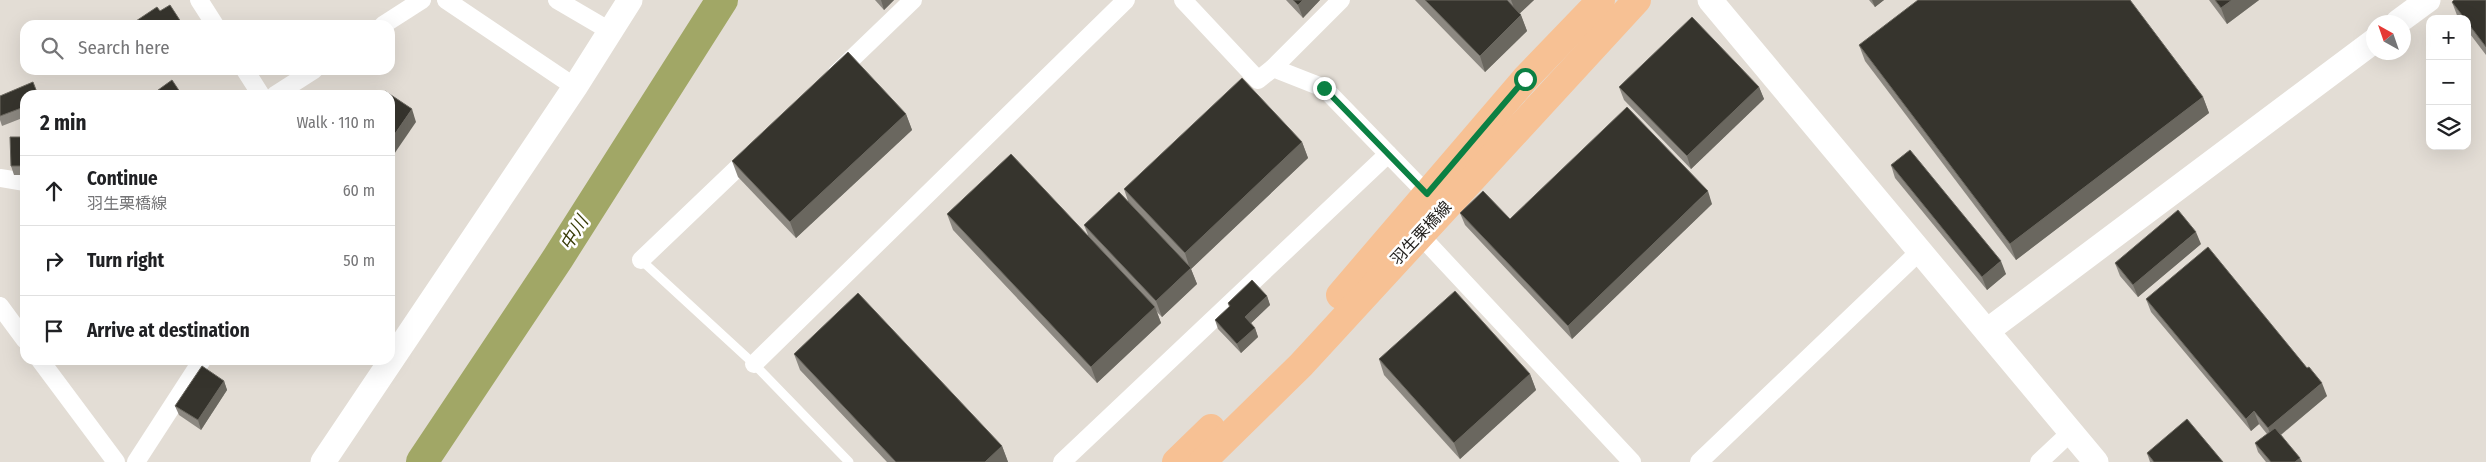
<!DOCTYPE html>
<html lang="en">
<head>
<meta charset="utf-8">
<style>
  :root { --surface:#fff; --page:#f2f2f2; --text:#202124; --muted:#757577; --line:#e0e0e0 }
  body { margin:0; font-family:"Fira Sans Condensed","Noto Sans JP",sans-serif; background:var(--page); color:var(--text) }
  .controls { position:absolute; right:15px; top:15px; display:grid; overflow:hidden; border-radius:10px; box-shadow:0 5px 20px #0002 }
  .controls button { width:45px; height:45px; display:grid; place-items:center; padding:0; border:0; border-bottom:1px solid var(--line); background:var(--surface); color:var(--text); font:25px sans-serif }
  .compass { position:absolute; left:2366px; top:15px; width:45px; height:45px; border-radius:50%; background:var(--surface); box-shadow:0 5px 20px #0002; rotate:320deg }
  .stop { position:absolute; width:15px; height:15px; margin:-11px; border:4px solid #0b8043; border-radius:50%; background:#fff }
  .stop.end { background:#0b8043; border-color:#fff; box-shadow:0 1px 5px #0008 }
  .list { margin:0; padding:0; list-style:none }
  h2 { display:flex; justify-content:space-between; align-items:center; height:65px; margin:0; padding:0 20px; font-size:21px }
  h2 small { font-size:16px; font-weight:400; color:var(--muted) }
  .list li { display:grid; grid-template-columns:32px 1fr auto; gap:15px; align-items:center; box-sizing:border-box; height:70px; padding:0 20px; border-top:1px solid var(--line) }
  .list b { display:block; font-size:19px; white-space:nowrap }
  .list p { margin:0; font-size:16px; white-space:nowrap; color:var(--muted) }
  .list em { font-size:16px; font-style:normal; color:var(--muted) }
  .icon { flex:none; width:28px; height:28px; fill:none; stroke:currentColor; stroke-width:2; stroke-linecap:round; stroke-linejoin:round }
  .map { position:relative; flex:none; width:2486px; height:462px; overflow:hidden }
  .search { position:absolute; background:var(--surface); box-shadow:0 5px 20px #0002; left:20px; top:20px; width:375px; height:55px; display:flex; align-items:center; gap:12px; box-sizing:border-box; padding:0 18px; border-radius:15px; color:var(--muted); font-size:19px }
  .panel { position:absolute; background:var(--surface); box-shadow:0 5px 20px #0002; left:20px; top:90px; width:375px; height:275px; border-radius:15px }
  .map>svg:first-child { display:block }
  .lines { fill:none; stroke-linecap:round; stroke-linejoin:round }
  .river { stroke:#a1a766; stroke-width:32 }
  .lane { stroke:#fff; stroke-width:9 }
  .street { stroke:#fff; stroke-width:18 }
  .secondary { stroke:#fff; stroke-width:25 }
  .primary { stroke:#f7c194; stroke-width:28 }
  .wall { fill:#8c8881 }
  .shaded-wall { fill:#6a675f }
  .building { fill:#36342d; stroke:#6a675f }
  .route { stroke:#0b8043; stroke-width:6 }
  .labels { text-anchor:middle; dominant-baseline:central; stroke-width:5; stroke-linejoin:round; paint-order:stroke }
  .street-label { font-size:16px; fill:#201e1b; stroke:#fff }
  .water-label { font-size:18px; font-style:italic; fill:#383b07; stroke:#fff }
</style>
</head>
<body>
<div class="map">
<svg width="2486" height="462" viewBox="0 0 2486 462">
  <rect width="100%" height="100%" fill="#e3ddd5"/>
  <g class="lines">
    <polyline class="river" points="422,462 558,258 722,0"/>
    <polyline class="lane" points="641,260 754,364 849,462"/>
    <g class="street">
      <polyline points="199,0 215,25"/>
      <polyline points="446,0 575,87"/>
      <polyline points="557,0 610,31"/>
      <polyline points="1183,0 1258,80 1273,68 1324,88 1427,194"/>
      <polyline points="383,25 422,0"/>
      <polyline points="1273,68 1341,0"/>
      <polyline points="245,70 261,95"/>
      <polyline points="836,74 913,0"/>
      <polyline points="275,95 314,70"/>
      <polyline points="0,178 25,182"/>
      <polyline points="1420,235 1632,462"/>
      <polyline points="641,260 752,154"/>
      <polyline points="0,306 25,340"/>
      <polyline points="40,360 116,462"/>
      <polyline points="754,364 1126,0"/>
      <polyline points="136,462 202,360"/>
      <polyline points="1062,462 1388,154"/>
      <polyline points="1699,462 1920,251"/>
      <polyline points="2039,462 2071,432"/>
    </g>
    <g class="secondary">
      <polyline points="1710,0 2096,462"/>
      <polyline points="2398,22 2428,0"/>
      <polyline points="1987,331 2374,41"/>
      <polyline points="323,462 575,87 630,0"/>
    </g>
    <g class="primary">
      <polyline points="1340,295 1525,79 1601,0"/>
      <polyline points="1176,462 1211,428"/>
      <polyline points="1202,462 1301,365 1637,0"/>
    </g>
  </g>
  <g class="wall">
    <polygon points="875,0 894,0 884,10"/>
    <polygon points="1286,0 1320,0 1303,18"/>
    <polygon points="1415,0 1534,0 1520,13 1527,31 1485,72"/>
    <polygon points="1869,0 1884,0 1875,7"/>
    <polygon points="2209,0 2259,0 2227,24"/>
    <polygon points="2486,0 2486,55 2467,30 2467,19 2459,19 2458,18 2452,2"/>
    <polygon points="1859,45 2203,97 2209,113 2016,260 1865,61"/>
    <polygon points="1619,87 1759,87 1764,99 1691,169 1624,100"/>
    <polygon points="25,95 25,117 2,126 0,120 0,96"/>
    <polygon points="906,114 912,130 796,238 738,177 732,161"/>
    <polygon points="25,137 25,175 14,175 11,166"/>
    <polygon points="1302,142 1308,158 1191,269 1197,284 1162,317 1157,312 1161,323 1097,383 953,230 947,214 1088,235 1084,225 1128,201 1124,189"/>
    <polygon points="1891,165 2006,274 1987,290 1895,178"/>
    <polygon points="1712,204 1572,339 1465,225 1460,213 1510,219"/>
    <polygon points="2201,244 2138,297 2120,276 2115,263"/>
    <polygon points="1267,296 1270,305 1251,323 1255,328 1258,337 1241,353 1218,329 1215,320 1229,307 1228,303"/>
    <polygon points="2146,299 2327,396 2281,435 2302,462 2266,462 2258,452 2255,443 2267,434 2259,424 2251,431 2151,312"/>
    <polygon points="794,354 1002,446 1008,462 887,462 800,370"/>
    <polygon points="1379,359 1530,374 1536,390 1460,459 1384,375"/>
    <polygon points="224,381 227,390 201,430 179,415 175,406"/>
    <polygon points="2147,453 2223,462 2150,462"/>
  </g>
  <g class="shaded-wall">
    <polygon points="881,0 894,0 884,10"/>
    <polygon points="1303,0 1320,0 1303,18 1298,5"/>
    <polygon points="1511,0 1534,0 1517,16"/>
    <polygon points="1872,0 1884,0 1875,7"/>
    <polygon points="2232,0 2259,0 2227,24 2221,8"/>
    <polygon points="1521,15 1527,31 1485,72 1480,56"/>
    <polygon points="1759,87 1764,99 1691,169 1687,156"/>
    <polygon points="2203,97 2209,113 2016,260 2010,244"/>
    <polygon points="412,109 416,122 390,160 390,141"/>
    <polygon points="906,114 912,130 796,238 790,222"/>
    <polygon points="1302,142 1308,158 1191,269 1197,284 1162,317 1156,301 1190,269 1185,253"/>
    <polygon points="1708,191 1712,204 1572,339 1568,326"/>
    <polygon points="2196,232 2201,244 2138,297 2133,285"/>
    <polygon points="2001,261 2006,274 1987,290 1982,277"/>
    <polygon points="1267,296 1270,305 1248,326 1245,317"/>
    <polygon points="1155,307 1161,323 1097,383 1091,367"/>
    <polygon points="1255,328 1258,337 1241,353 1237,344"/>
    <polygon points="1530,374 1536,390 1460,459 1454,443"/>
    <polygon points="224,381 227,390 201,430 198,420"/>
    <polygon points="2322,383 2327,396 2273,441 2268,428"/>
    <polygon points="2254,411 2259,424 2251,431 2246,419"/>
    <polygon points="1002,446 1008,462 985,462"/>
    <polygon points="2300,458 2302,462 2295,462"/>
  </g>
  <g class="building">
    <polygon points="1293,0 1303,0 1298,5"/>
    <polygon points="1425,0 1507,0 1521,15 1480,56"/>
    <polygon points="1918,0 2130,0 2203,97 2010,244 1859,45"/>
    <polygon points="2215,0 2232,0 2221,8"/>
    <polygon points="2454,0 2486,0 2486,47 2467,22 2467,19 2465,19 2452,2"/>
    <polygon points="170,5 183,25 139,25 136,21 157,7 160,11"/>
    <polygon points="1692,17 1759,87 1687,156 1619,87"/>
    <polygon points="848,52 906,114 790,222 732,161"/>
    <polygon points="1242,78 1302,142 1185,253 1124,189"/>
    <polygon points="172,80 182,95 155,95 154,93"/>
    <polygon points="33,82 38,95 25,95 25,109 24,107 0,116 0,96"/>
    <polygon points="385,91 412,109 390,141 390,95 382,95"/>
    <polygon points="1627,107 1708,191 1568,326 1460,213 1483,191 1510,219"/>
    <polygon points="10,137 25,137 25,166 11,166"/>
    <polygon points="1910,150 2001,261 1982,277 1891,165"/>
    <polygon points="1011,154 1155,307 1091,367 947,214"/>
    <polygon points="1119,192 1191,268 1156,301 1084,225"/>
    <polygon points="2178,210 2196,232 2133,285 2115,263"/>
    <polygon points="2208,247 2307,368 2309,367 2322,383 2268,428 2254,411 2246,419 2146,299"/>
    <polygon points="1252,280 1267,296 1245,317 1255,328 1237,344 1215,320 1230,306 1228,303"/>
    <polygon points="1455,291 1530,374 1454,443 1379,359"/>
    <polygon points="858,293 1002,446 985,462 896,462 794,354"/>
    <polygon points="202,366 224,381 198,420 175,406"/>
    <polygon points="2187,419 2223,462 2154,462 2147,453"/>
    <polygon points="2275,428 2300,458 2295,462 2271,462 2255,443"/>
  </g>
  <g class="lines">
    <polyline class="route" points="1324,88 1427,194 1525,79"/>
  </g>
  <g class="labels">
    <g class="street-label">
      <text transform="translate(1421 233) rotate(-47)">羽生栗橋線</text>
    </g>
    <g class="water-label">
      <text transform="translate(574 233) rotate(-58)">中川</text>
    </g>
  </g>
</svg>
<div class="controls">
<button>+</button>
<button>−</button>
<button><svg class="icon" aria-label="layers" viewBox="0 0 24 24"><path d="M12 4l9 5-9 5-9-5zM3 14l9 5 9-5"/></svg></button>
</div>
<svg class="compass" viewBox="-18 -18 36 36"><path d="M0-13l5 13h-10z" fill="#e53935"/><path d="M0 13l5-13h-10z" fill="#757577"/></svg>
<div class="stop" style="left:1525px;top:79px"></div>
<div class="stop end" style="left:1324px;top:88px"></div>
<div class="search"><svg class="icon" aria-label="search" viewBox="0 0 24 24"><circle cx="10" cy="10" r="6"/><path d="M15 15l6 6"/></svg>Search here</div>
<section class="panel">
<h2>2 min<small>Walk · 110 m</small></h2>
<ul class="list">
<li><svg class="icon" aria-label="ahead" viewBox="0 0 24 24"><path d="M12 20V5M6 11l6-6 6 6"/></svg><div><b>Continue</b><p>羽生栗橋線</p></div><em>60 m</em></li>
<li><svg class="icon" aria-label="right" viewBox="0 0 24 24"><path d="M7 20v-9h11M14 6l5 5-5 5"/></svg><div><b>Turn right</b></div><em>50 m</em></li>
<li><svg class="icon" aria-label="arrive" viewBox="0 0 24 24"><path d="M6 21V4h12l-3 4 3 4H6"/></svg><div><b>Arrive at destination</b></div></li>
</ul>
</section>
</div>
</body>
</html>
